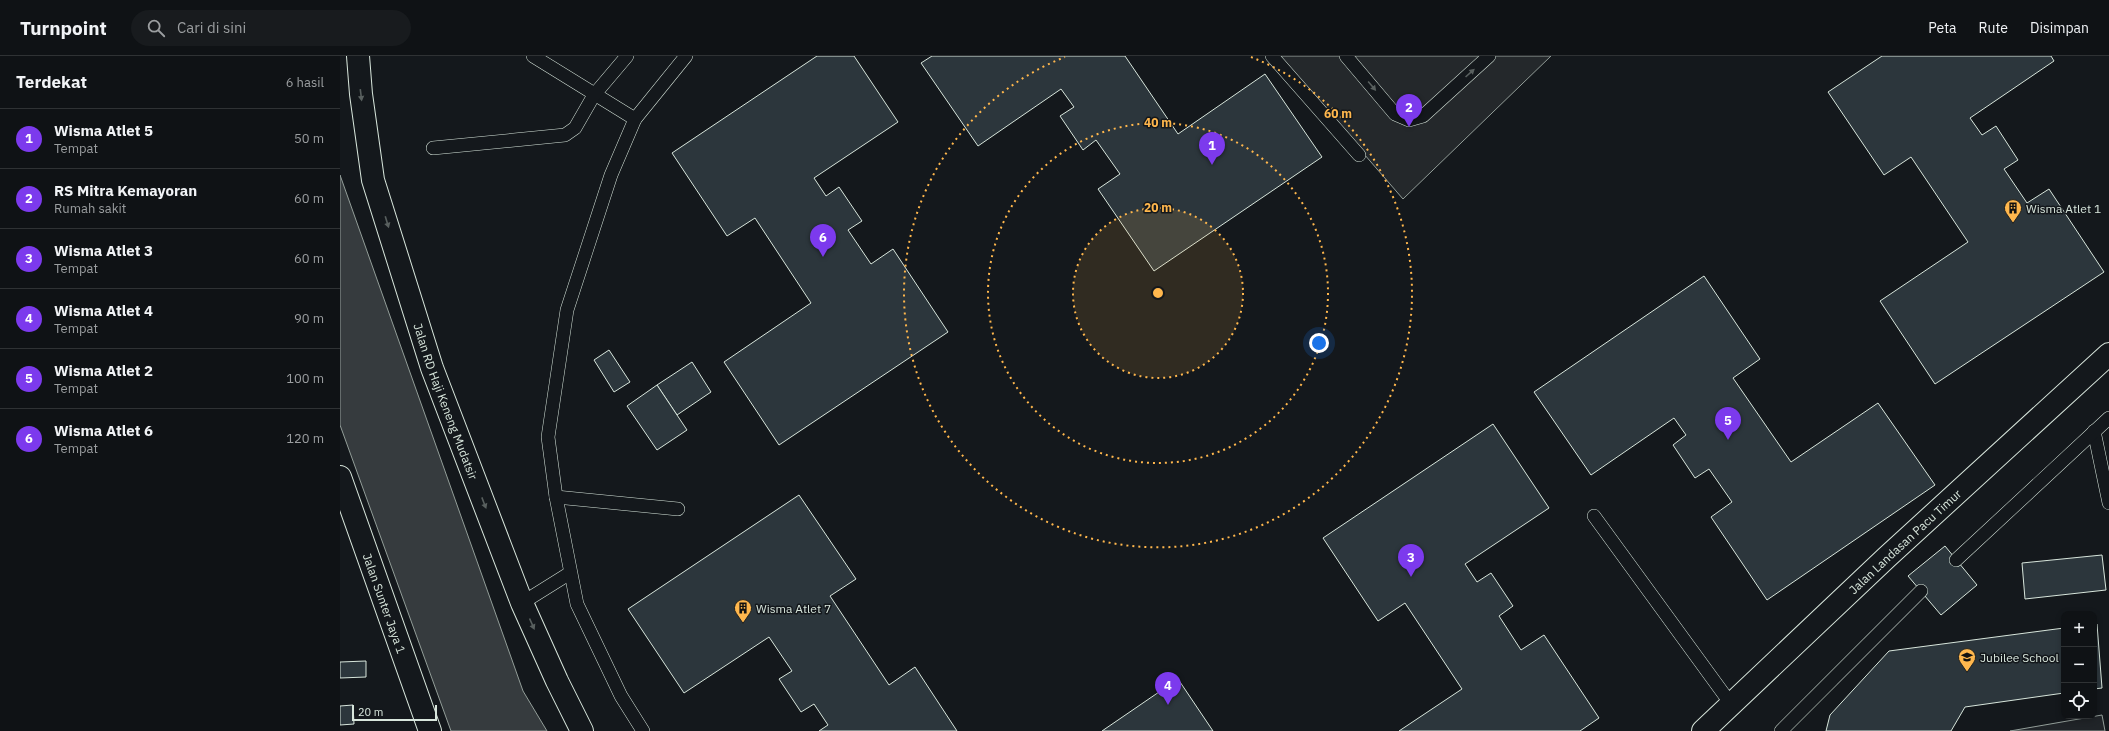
<!DOCTYPE html>
<html lang="id">
<head>
<meta charset="utf-8">
<style>
  :root { --surface:#0f1215; --page:#181b1e; --text:#f1f3f6; --muted:#9b9ea0; --line:#2f3234; --accent:#7c3aed }
  body { margin:0; font-family:"IBM Plex Sans",sans-serif; background:var(--page); color:var(--text) }
  .controls { position:absolute; right:12px; bottom:12px; display:grid; overflow:hidden; border-radius:8px; box-shadow:0 2px 6px #0003 }
  .controls button { width:36px; height:36px; display:grid; place-items:center; padding:0; border:0; border-bottom:1px solid var(--line); background:var(--surface); color:var(--text); font:20px sans-serif }
  .scale { position:absolute; left:12px; bottom:10px; width:85px; box-sizing:border-box; padding-left:4px; border:2px solid #d8e6dc; border-top:0; font-size:11px; line-height:14px; white-space:nowrap; color:#d8e6dc; -webkit-text-stroke:3px #14181c; paint-order:stroke }
  .you { position:absolute; left:979px; top:287px; width:14px; height:14px; margin:-10px; border:3px solid #fff; border-radius:50%; background:#1a73e8; box-shadow:0 0 0 6px #1a73e833 }
  .badge { display:grid; place-items:center; width:26px; height:26px; border-radius:50%; background:var(--accent); color:#fff; font-size:13px; font-weight:700 }
  .pin { position:absolute; translate:-50% -33px; filter:drop-shadow(0 1px 2px #0008) }
  .pin::after { content:''; position:absolute; top:21px; width:14px; height:12px; background:inherit; clip-path:polygon(0 0,100% 0,50% 100%) }
  .list { margin:0; padding:0; list-style:none }
  h2 { display:flex; justify-content:space-between; align-items:center; height:52px; margin:0; padding:0 16px; font-size:17px }
  h2 small { font-size:13px; font-weight:400; color:var(--muted) }
  .list li { display:grid; grid-template-columns:26px 1fr auto; gap:12px; align-items:center; box-sizing:border-box; height:60px; padding:0 16px; border-top:1px solid var(--line) }
  .list b { display:block; font-size:15px; white-space:nowrap }
  .list p { margin:0; font-size:13px; white-space:nowrap; color:var(--muted) }
  .list em { font-size:13px; font-style:normal; color:var(--muted) }
  .icon { flex:none; width:22px; height:22px; fill:none; stroke:currentColor; stroke-width:2; stroke-linecap:round; stroke-linejoin:round }
  .map { position:relative; flex:none; width:1769px; height:675px; overflow:hidden }
  header { display:flex; align-items:center; gap:24px; box-sizing:border-box; height:56px; padding:0 20px; background:var(--surface); border-bottom:1px solid var(--line) }
  header strong { font-size:19px }
  nav { display:flex; gap:22px; margin-inline-start:auto; font-size:14px }
  .search { width:280px; height:36px; background:var(--page); display:flex; align-items:center; gap:10px; box-sizing:border-box; padding:0 14px; border-radius:22px; color:var(--muted); font-size:15px }
  main { display:flex }
  aside { flex:1; background:var(--surface) }
  .map>svg:first-child { display:block }
  .green { fill:#202428; stroke:#939e99 }
  .parking { fill:#24282b; stroke:#939e99 }
  .water { fill:#363b3e; stroke:#939e99 }
  .building { fill:#2c363c; stroke:#d8e6dc }
  .lines { fill:none; stroke-linecap:round; stroke-linejoin:round }
  .service-casing { stroke:#d8e6dc; stroke-width:14 }
  .minor-casing { stroke:#d8e6dc; stroke-width:24 }
  .tertiary-casing { stroke:#d8e6dc; stroke-width:24 }
  .service { stroke:#14181c; stroke-width:13 }
  .minor { stroke:#14181c; stroke-width:22 }
  .tertiary { stroke:#14181c; stroke-width:22 }
  .oneway { fill:#59605f }
  .ring { fill:none; stroke:#ffb74d; stroke-width:2; stroke-dasharray:2 4 }
  .labels { text-anchor:middle; dominant-baseline:central; stroke-width:3; stroke-linejoin:round; paint-order:stroke }
  .poi-label { font-size:12px; fill:#d8e6dc; stroke:#14181c; text-anchor:start }
  .street-label { font-size:12px; fill:#d8e6dc; stroke:#14181c }
  .centre { fill:#ffb74d; stroke:#14181c; stroke-width:2 }
  .ring-label { font-size:12px; text-anchor:middle; font-weight:bold; fill:#ffb74d; stroke:#14181c; stroke-width:3; stroke-linejoin:round; paint-order:stroke }
</style>
</head>
<body>
<header>
<strong>Turnpoint</strong>
<div class="search"><svg class="icon" aria-label="search" viewBox="0 0 24 24"><circle cx="10" cy="10" r="6"/><path d="M15 15l6 6"/></svg>Cari di sini</div>
<nav><a>Peta</a><a>Rute</a><a>Disimpan</a></nav>
</header>
<main>
<aside>
<h2>Terdekat<small>6 hasil</small></h2>
<ul class="list">
<li><span class="badge">1</span><div><b>Wisma Atlet 5</b><p>Tempat</p></div><em>50 m</em></li>
<li><span class="badge">2</span><div><b>RS Mitra Kemayoran</b><p>Rumah sakit</p></div><em>60 m</em></li>
<li><span class="badge">3</span><div><b>Wisma Atlet 3</b><p>Tempat</p></div><em>60 m</em></li>
<li><span class="badge">4</span><div><b>Wisma Atlet 4</b><p>Tempat</p></div><em>90 m</em></li>
<li><span class="badge">5</span><div><b>Wisma Atlet 2</b><p>Tempat</p></div><em>100 m</em></li>
<li><span class="badge">6</span><div><b>Wisma Atlet 6</b><p>Tempat</p></div><em>120 m</em></li>
</ul>
</aside>
<div class="map">
<svg width="1769" height="675" viewBox="0 0 1769 675">
  <rect width="100%" height="100%" fill="#14181c"/>
  <polygon class="green" points="1762,659 1765,675 1670,675"/>
  <polygon class="parking" points="939,0 1211,0 1063,143"/>
  <polygon class="water" points="0,119 183,635 207,675 111,675 0,369"/>
  <g class="building">
    <polygon points="477,0 514,0 558,66 474,122 486,140 499,131 522,165 508,174 531,208 553,193 608,276 439,389 384,306 471,247 415,162 387,180 332,97"/>
    <polygon points="592,0 785,0 838,78 925,18 982,101 814,215 758,133 780,118 756,84 743,94 720,60 734,51 721,33 638,90 581,7"/>
    <polygon points="1542,0 1711,0 1714,5 1630,62 1642,79 1656,70 1678,104 1664,113 1687,147 1709,133 1764,216 1595,328 1540,245 1628,186 1571,101 1544,119 1488,36"/>
    <polygon points="1364,220 1420,303 1393,322 1451,406 1538,347 1595,429 1427,544 1371,461 1392,446 1369,413 1355,422 1333,389 1346,379 1334,362 1251,419 1194,336"/>
    <polygon points="269,294 290,326 274,336 254,304"/>
    <polygon points="352,306 371,336 337,359 317,329"/>
    <polygon points="317,329 347,374 317,394 287,350"/>
    <polygon points="1153,368 1209,452 1125,508 1137,526 1151,517 1173,550 1159,560 1181,594 1204,579 1259,662 1240,675 1059,675 1122,633 1065,547 1038,565 983,482"/>
    <polygon points="459,439 516,523 490,540 549,629 575,611 617,675 479,675 488,669 474,648 461,656 439,623 452,615 429,581 344,637 288,553"/>
    <polygon points="1605,490 1637,529 1601,559 1568,520"/>
    <polygon points="1762,499 1766,534 1685,543 1682,507"/>
    <polygon points="1757,568 1762,632 1754,633 1754,569"/>
    <polygon points="1724,572 1724,637 1625,651 1611,675 1486,675 1490,659 1549,595"/>
    <polygon points="26,605 26,621 0,622 0,606"/>
    <polygon points="838,623 873,675 762,675"/>
    <polygon points="13,649 14,668 0,669 0,650"/>
  </g>
  <g class="lines">
    <g class="service-casing">
      <g id="service">
        <polyline points="193,0 295,63"/>
        <polyline points="932,0 1019,99"/>
        <polyline points="1006,0 1055,58 1069,64 1083,60 1149,0"/>
        <polyline points="93,92 225,79 235,72 254,39 287,0"/>
        <polyline points="1754,375 1769,447"/>
        <polyline points="216,441 338,453"/>
        <polyline points="1254,460 1391,648"/>
        <polyline points="1616,504 1769,362"/>
        <polyline points="182,547 230,517"/>
        <polyline points="303,675 281,640 237,548 216,441 208,381 227,254 271,119 295,63 346,0"/>
        <polyline points="1441,675 1581,535"/>
      </g>
    </g>
    <g class="minor-casing">
      <g id="minor">
        <path id="s1" d="M1363 675 1547 501 1769 298"/>
      </g>
    </g>
    <g class="tertiary-casing">
      <g id="tertiary">
        <path id="s2" d="M18 0 21 38 33 124 92 312 182 547 217 625 242 675"/>
        <path id="s3" d="M0 421 90 675"/>
      </g>
    </g>
    <use href="#service" class="service"/>
    <use href="#minor" class="minor"/>
    <use href="#tertiary" class="tertiary"/>
  </g>
  <defs><path id="oneway-solid" d="M-6-.8H1V-3.2L6.5 0L1 3.2V.8H-6Z"/></defs>
  <g class="oneway">
    <use href="#oneway-solid" transform="translate(1130 17) rotate(-42)"/>
    <use href="#oneway-solid" transform="translate(1032 30) rotate(50)"/>
    <use href="#oneway-solid" transform="translate(21 39) rotate(83)"/>
    <use href="#oneway-solid" transform="translate(47 166) rotate(73)"/>
    <use href="#oneway-solid" transform="translate(144 447) rotate(69)"/>
    <use href="#oneway-solid" transform="translate(192 568) rotate(66)"/>
  </g>
  <circle cx="818" cy="237" r="85" fill="#ffb74d" fill-opacity=".12"/>
  <g class="ring">
    <circle cx="818" cy="237" r="85"/>
    <circle cx="818" cy="237" r="170"/>
    <path d="M911 1A254 254 0 1 1 725 1"/>
  </g>
  <defs>
    <g id="building-pin" transform="scale(0.9)"><path d="M0 17L-7.5 6A9.5 9.5 0 1 1 7.5 6Z" fill="#ffb74d" stroke="#14181c"/><path d="M-4-6H4V6H1V3H-1V6H-4ZM-2.5-4.3h1.7v1.8h-1.7ZM.8-4.3h1.7v1.8H.8ZM-2.5-1h1.7V.8h-1.7ZM.8-1h1.7V.8H.8Z" fill="#111"/></g>
    <g id="school-pin" transform="scale(0.9)"><path d="M0 17L-7.5 6A9.5 9.5 0 1 1 7.5 6Z" fill="#ffb74d" stroke="#14181c"/><path d="M0-5L7-2L0 1L-7-2ZM-4 1L0 2.5L4 1V4Q0 6-4 4Z" fill="#111"/></g>
  </defs>
  <g fill-rule="evenodd">
    <use href="#building-pin" x="1673" y="152"/>
    <use href="#building-pin" x="403" y="552"/>
    <use href="#school-pin" x="1627" y="601"/>
  </g>
  <g class="labels">
    <g class="poi-label">
      <text x="1686" y="152">Wisma Atlet 1</text>
      <text x="416" y="552">Wisma Atlet 7</text>
      <text x="1640" y="601">Jubilee School</text>
    </g>
    <g class="street-label">
      <text stroke="none"><textPath href="#s2" startOffset="358">Jalan RD Haji Keneng Mudatsir</textPath></text>
      <text stroke="none"><textPath href="#s1" startOffset="277">Jalan Landasan Pacu Timur</textPath></text>
      <text stroke="none"><textPath href="#s3" startOffset="134">Jalan Sunter Jaya 1</textPath></text>
    </g>
  </g>
  <circle cx="818" cy="237" r="6" class="centre"/>
  <g class="ring-label">
    <text x="998" y="62">60 m</text>
    <text x="818" y="71">40 m</text>
    <text x="818" y="156">20 m</text>
  </g>
</svg>
<div class="controls">
<button>+</button>
<button>−</button>
<button><svg class="icon" aria-label="locate" viewBox="0 0 24 24"><circle cx="12" cy="12" r="6"/><path d="M12 2v4M12 18v4M2 12h4M18 12h4"/></svg></button>
</div>
<div class="scale">20 m</div>
<div class="you"></div>
<div class="pin badge" style="left:872px;top:109px">1</div>
<div class="pin badge" style="left:1069px;top:71px">2</div>
<div class="pin badge" style="left:1071px;top:521px">3</div>
<div class="pin badge" style="left:828px;top:649px">4</div>
<div class="pin badge" style="left:1388px;top:384px">5</div>
<div class="pin badge" style="left:483px;top:201px">6</div>
</div>
</main>
</body>
</html>
